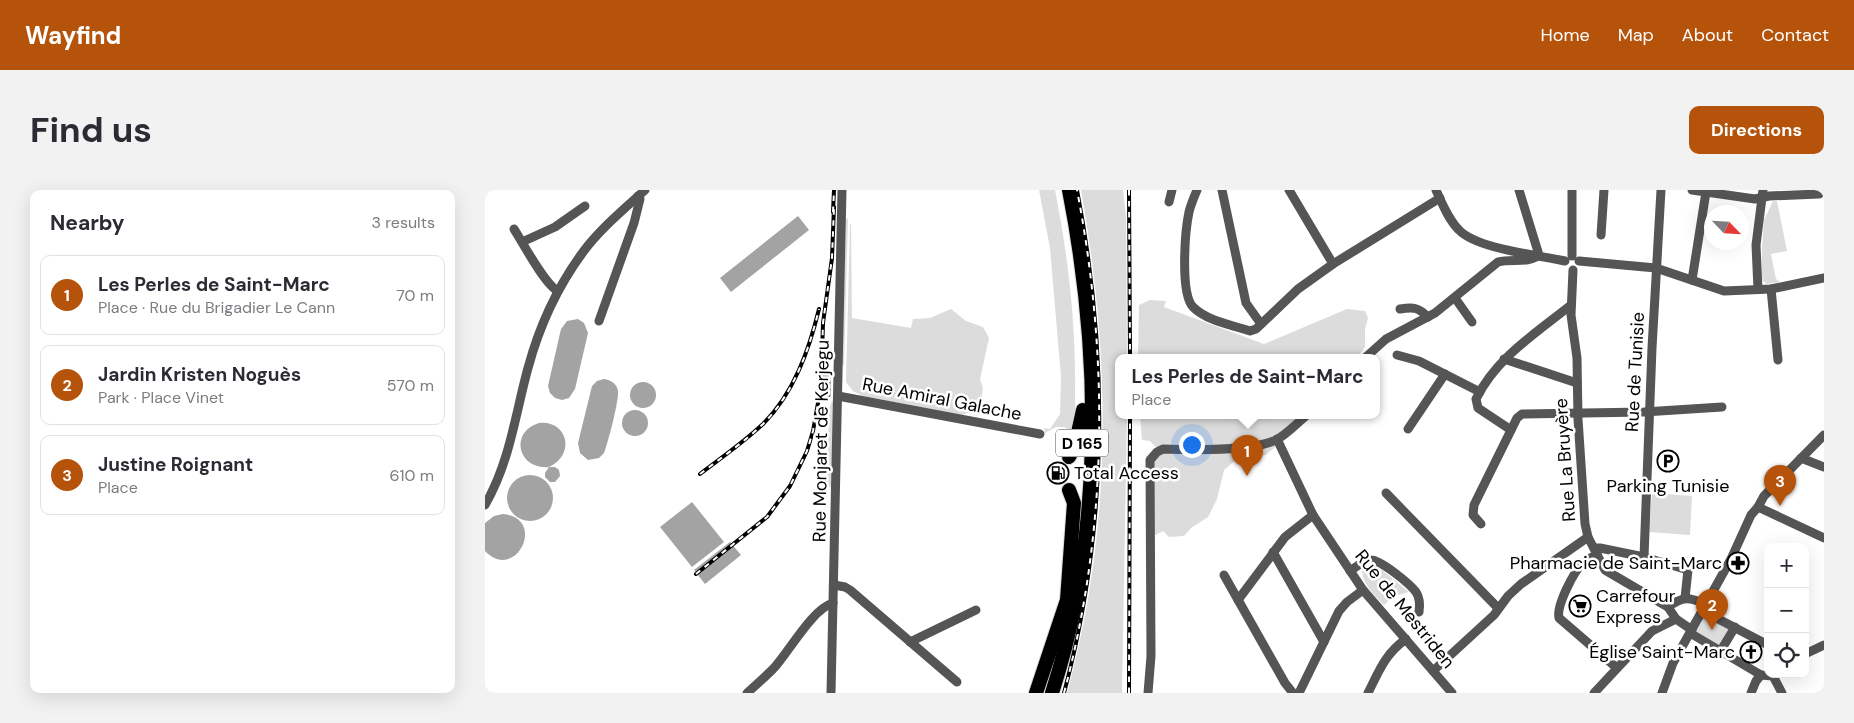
<!DOCTYPE html>
<html lang="en">
<head>
<meta charset="utf-8">
<style>
  :root { --surface:#fff; --page:#f2f2f3; --text:#2b2b33; --muted:#7c7c81; --line:#e1e1e2; --accent:#b45309 }
  body { margin:0; font-family:"DM Sans",sans-serif; background:var(--page); color:var(--text) }
  .controls { position:absolute; right:15px; bottom:15px; display:grid; overflow:hidden; border-radius:10px; box-shadow:0 5px 20px #0002 }
  .controls button { width:45px; height:45px; display:grid; place-items:center; padding:0; border:0; border-bottom:1px solid var(--line); background:var(--surface); color:var(--text); font:25px sans-serif }
  .compass { position:absolute; left:1219px; top:15px; width:45px; height:45px; border-radius:50%; background:var(--surface); box-shadow:0 5px 20px #0002; rotate:115deg }
  .you { position:absolute; left:706px; top:254px; width:18px; height:18px; margin:-12px; border:4px solid #fff; border-radius:50%; background:#1a73e8; box-shadow:0 0 0 8px #1a73e833 }
  .badge { display:grid; place-items:center; width:32px; height:32px; border-radius:50%; background:var(--accent); color:#fff; font-size:16px; font-weight:700 }
  .pin { position:absolute; translate:-50% -41px; filter:drop-shadow(0 1px 2px #0008) }
  .pin::after { content:''; position:absolute; top:26px; width:18px; height:15px; background:inherit; clip-path:polygon(0 0,100% 0,50% 100%) }
  .popup { position:absolute; left:630px; top:164px; width:265px; height:65px; box-sizing:border-box; display:grid; place-content:center; border-radius:10px; background:var(--surface); filter:drop-shadow(0 1px 4px #0005); font-size:16px; white-space:nowrap; color:var(--muted) }
  .popup b { font-size:19px; color:var(--text) }
  .popup::after { content:''; position:absolute; left:50%; top:100%; margin-left:-10px; border:10px solid transparent; border-top-color:var(--surface) }
  .list { margin:0; padding:0; list-style:none }
  h2 { display:flex; justify-content:space-between; align-items:center; height:65px; margin:0; padding:0 20px; font-size:21px }
  h2 small { font-size:16px; font-weight:400; color:var(--muted) }
  .list li { display:grid; grid-template-columns:32px 1fr auto; gap:15px; align-items:center; box-sizing:border-box; height:80px; margin:0 10px 10px; padding:0 10px; border:1px solid var(--line); border-radius:10px }
  .list b { display:block; font-size:19px; white-space:nowrap }
  .list p { margin:0; font-size:16px; white-space:nowrap; color:var(--muted) }
  .list em { font-size:16px; font-style:normal; color:var(--muted) }
  .icon { flex:none; width:28px; height:28px; fill:none; stroke:currentColor; stroke-width:2; stroke-linecap:round; stroke-linejoin:round }
  .map { position:relative; flex:none; width:1339px; height:503px; overflow:hidden; border-radius:10px }
  header { display:flex; align-items:center; gap:30px; box-sizing:border-box; height:70px; padding:0 25px; background:var(--accent); color:#fff }
  header strong { font-size:24px }
  nav { display:flex; gap:28px; margin-inline-start:auto; font-size:18px }
  .intro { display:flex; align-items:center; justify-content:space-between; box-sizing:border-box; height:120px; padding:0 30px }
  h1 { margin:0; font-size:35px }
  .button { padding:12px 22px; border-radius:10px; background:var(--accent); color:#fff; font-size:18px; font-weight:700 }
  main { display:flex; gap:30px; padding:0 30px }
  aside { flex:1; background:var(--surface); border-radius:10px; box-shadow:0 5px 20px #0002 }
  .map>svg:first-child { display:block }
  .green { fill:#dcdcdc }
  .water { fill:#a3a3a3 }
  .lines { fill:none; stroke-linecap:round; stroke-linejoin:round }
  .highway-casing { stroke:#dbdbdb; stroke-width:16 }
  .minor { stroke:#555; stroke-width:9 }
  .highway { stroke:#000; stroke-width:14 }
  .rail-casing { stroke:#000; stroke-width:4 }
  .rail { stroke:#fff; stroke-width:2; stroke-dasharray:5.5; stroke-linecap:butt }
  .labels { text-anchor:middle; dominant-baseline:central; stroke-width:5; stroke-linejoin:round; paint-order:stroke }
  .shield { fill:#fff; stroke:#4c4c4c; stroke-width:1 }
  .shield-label { font-size:16px; font-weight:bold; fill:#000 }
  .street-label { font-size:18px; fill:#000; stroke:#fff }
  .poi-label { font-size:18px; fill:#000; stroke:#fff; text-anchor:start }
</style>
</head>
<body>
<header>
<strong>Wayfind</strong>
<nav><a>Home</a><a>Map</a><a>About</a><a>Contact</a></nav>
</header>
<div class="intro"><h1>Find us</h1><a class="button">Directions</a></div>
<main>
<aside>
<h2>Nearby<small>3 results</small></h2>
<ul class="list">
<li><span class="badge">1</span><div><b>Les Perles de Saint-Marc</b><p>Place · Rue du Brigadier Le Cann</p></div><em>70 m</em></li>
<li><span class="badge">2</span><div><b>Jardin Kristen Noguès</b><p>Park · Place Vinet</p></div><em>570 m</em></li>
<li><span class="badge">3</span><div><b>Justine Roignant</b><p>Place</p></div><em>610 m</em></li>
</ul>
</aside>
<div class="map">
<svg width="1339" height="503" viewBox="0 0 1339 503">
  <rect width="100%" height="100%" fill="#fff"/>
  <g class="green">
    <path d="M554 0H570C583 66 591 133 590 201 590 215 591 233 588 246L580 237H571L560 243 559 238 565 239 575 224 576 187 565 58Z"/>
    <path d="M596 0H638L641 27 642 167H633V225H642L637 503H582C628 337 626 168 596 0Z"/>
    <polygon points="1288,11 1292,11 1302,61 1286,64 1291,89 1295,92 1282,94 1278,91 1277,86 1277,58 1279,30"/>
    <polygon points="363,28 359,176 357,174 361,29"/>
    <polygon points="365,34 366,34 367,128 426,138 428,129 445,128 466,119 481,131 498,137 504,148 495,189 498,198 496,210 493,217 488,221 477,225 378,206 368,201 361,192"/>
    <polygon points="665,110 681,111 679,117 779,154 862,119 880,121 883,128 880,139 880,157 872,167 653,167 654,115"/>
    <polygon points="347,211 348,213 346,296 344,298 342,297 344,218"/>
    <polygon points="655,225 748,225 755,230 765,225 827,225 781,265 752,269 739,280 732,309 723,327 706,338 699,346 684,347 678,341 669,346 667,274 671,257 665,251 657,250"/>
    <polygon points="1167,303 1207,306 1205,345 1164,342"/>
    <path d="M883 375H891L924 402 909 406 899 415C889 405 877 394 877 379Z"/>
    <polygon points="1220,424 1245,436 1233,458 1209,443"/>
  </g>
  <g class="water">
    <polygon points="313,26 324,40 246,102 235,88"/>
    <polygon points="93,129 99,133 103,143 90,199 84,208 77,210 70,208 65,203 63,196 76,139 82,131"/>
    <path d="M119 189C126 190 132 194 133 201 134 211 123 252 119 263L114 268 103 270 95 263 93 253 107 196 112 191Z"/>
    <circle cx="158" cy="205" r="13"/>
    <circle cx="150" cy="233" r="13"/>
    <path d="M54 233C83 230 91 265 64 277H70L74 280 75 286 70 292H65L60 287V283L64 277C33 280 24 242 54 233Z"/>
    <circle cx="45" cy="308" r="23"/>
    <polygon points="207,312 239,352 207,377 175,337"/>
    <path d="M18 324C63 329 30 393 0 361V333L9 326Z"/>
    <polygon points="245,352 256,365 220,394 209,380"/>
  </g>
  <g class="lines">
    <g class="highway-casing">
      <g id="highway">
        <polyline points="584,267 590,256 598,220"/>
        <polyline points="551,503 582,410 589,313 584,300"/>
        <path d="M567 503C619 342 616 164 584 0"/>
      </g>
    </g>
    <g class="minor">
      <path d="M712 0C709 7 706 14 704 22 700 41 695 103 708 117 722 131 747 135 765 141L771 139 813 99 848 74 955 8"/>
      <polyline points="737,0 761,113 776,134"/>
      <polyline points="804,0 848,74"/>
      <path d="M951 0C957 13 963 29 974 40 992 59 1053 65 1080 71"/>
      <polyline points="1087,0 1087,66"/>
      <polyline points="1207,0 1270,9 1284,6 1334,4 1334,0"/>
      <polyline points="684,12 687,0"/>
      <path d="M29 39C38 53 60 95 73 101"/>
      <polyline points="1116,45 1119,0"/>
      <polyline points="37,52 70,37 100,16"/>
      <polyline points="1094,71 1171,78 1239,101 1286,99 1339,88"/>
      <polyline points="1088,80 1086,125 1092,168 1093,229 1100,334 1103,347 1120,380 1183,417 1191,429 1207,440"/>
      <polyline points="1207,90 1221,2"/>
      <polyline points="1273,99 1271,55 1278,0"/>
      <polyline points="1286,99 1293,170"/>
      <polyline points="970,108 987,132"/>
      <path d="M915 119C928 117 933 117 943 127"/>
      <polyline points="114,131 149,33 155,9 153,6"/>
      <polyline points="912,165 934,171 995,202"/>
      <path d="M881 167 901 149 950 123 1013 72C1026 68 1043 74 1054 65L1034 0"/>
      <polyline points="1019,169 1092,193"/>
      <polyline points="341,183 341,205"/>
      <polyline points="353,206 555,244"/>
      <polyline points="923,239 960,184"/>
      <path d="M1026 240 993 218 991 209C1011 168 1051 143 1086 115"/>
      <polyline points="792,249 828,325 878,400 967,503"/>
      <polyline points="1316,268 1339,277"/>
      <polyline points="901,303 1013,418"/>
      <path d="M0 315C25 272 30 225 43 178 54 137 73 96 98 62 115 39 139 19 160 0"/>
      <polyline points="1273,317 1339,348"/>
      <polyline points="996,334 988,325 989,315 1032,228 1037,224 1159,222 1237,217"/>
      <polyline points="1109,358 1115,358 1159,367 1203,380 1200,408"/>
      <polyline points="788,362 839,452"/>
      <path d="M1112 364C1108 367 1102 369 1098 373 1089 381 1071 416 1074 428L1132 478"/>
      <polyline points="1159,367 1167,158 1176,0"/>
      <path d="M865 381C871 377 879 370 886 370 896 370 925 394 931 402 935 408 935 415 934 422"/>
      <polyline points="739,385 800,493 808,503"/>
      <polyline points="349,395 360,397 365,400 472,492"/>
      <polyline points="753,410 800,347 828,325"/>
      <path d="M1183 417C1198 406 1204 407 1221 414"/>
      <polyline points="1218,421 1283,455"/>
      <polyline points="1205,443 1276,485 1288,486"/>
      <polyline points="425,452 491,420"/>
      <polyline points="1235,462 1250,437"/>
      <polyline points="1320,464 1339,455"/>
      <polyline points="948,481 1009,425 1023,406 1036,394 1103,347"/>
      <polyline points="1288,486 1297,503"/>
      <path d="M262 503C271 495 280 487 288 479 304 462 327 419 348 413"/>
      <polyline points="346,503 357,0"/>
      <path d="M663 503 666 466 665 270 672 262 678 259C705 260 768 261 791 250 802 244 812 233 822 225"/>
      <polyline points="814,503 854,421 862,412 878,400"/>
      <path d="M883 503C894 481 900 464 921 449"/>
      <polyline points="1109,503 1167,441 1191,429"/>
      <polyline points="1177,503 1188,473 1246,369 1266,325 1273,317 1279,306 1339,245"/>
      <polyline points="1266,503 1271,491 1276,485"/>
    </g>
    <use href="#highway" class="highway"/>
    <g class="rail-casing">
      <g id="rail">
        <polyline points="644,0 645,167"/>
        <polyline points="348,22 349,0"/>
        <path d="M215 284C236 268 259 252 278 234 309 203 324 160 334 119"/>
        <polyline points="211,384 282,327 305,296 322,261 328,241 336,196 338,133 347,68 349,17"/>
        <path d="M579 503C623 339 624 166 592 0"/>
        <polyline points="644,503 645,225"/>
      </g>
    </g>
    <use href="#rail" class="rail"/>
  </g>
  <defs>
    <g id="parking-ring" transform="scale(1.125)"><circle r="9.5" fill="#fff" stroke="#000" stroke-width="1.5"/><path d="M-3.5-5.5H1a3.5 3.5 0 0 1 0 7H-1V5.5H-3.5ZM-1-3.4V-.6H.8a1.4 1.4 0 0 0 0-2.8Z" fill="#000"/></g>
    <g id="fuel-ring" transform="scale(1.125)"><circle r="9.5" fill="#fff" stroke="#000" stroke-width="1.5"/><path d="M-5.5-6h7V0h2V4h1.3V-2.5L3-4.5l.8-.8L6-3V5H2.5V1h-1V6h-7ZM-4.2-4.7v3.2H.2V-4.7Z" fill="#000"/></g>
    <g id="pharmacy-ring" transform="scale(1.125)"><circle r="9.5" fill="#fff" stroke="#000" stroke-width="1.5"/><path d="M-2-6h4v4h4v4h-4v4h-4v-4h-4v-4h4Z" fill="#000"/></g>
    <g id="supermarket-ring" transform="scale(1.125)"><circle r="9.5" fill="#fff" stroke="#000" stroke-width="1.5"/><path d="M-6-5.5h2.5l.6 2H6L4.5 2H-2.5L-4.4-4H-6ZM-1.5 3.2a1.3 1.3 0 1 0 .1 0ZM3 3.2a1.3 1.3 0 1 0 .1 0Z" fill="#000"/></g>
    <g id="church-ring" transform="scale(1.125)"><circle r="9.5" fill="#fff" stroke="#000" stroke-width="1.5"/><path d="M-1.2-6h2.4v3.5h3.3v2.4h-3.3V6h-2.4V-.1h-3.3v-2.4h3.3Z" fill="#000"/></g>
  </defs>
  <g fill-rule="evenodd">
    <use href="#parking-ring" x="1183" y="271"/>
    <use href="#fuel-ring" x="573" y="283"/>
    <use href="#pharmacy-ring" x="1253" y="373"/>
    <use href="#supermarket-ring" x="1095" y="416"/>
    <use href="#church-ring" x="1266" y="462"/>
  </g>
  <g class="labels">
    <rect class="shield" x="571" y="239.5" width="52" height="27" rx="4"/>
    <g class="shield-label">
      <text x="597" y="253">D 165</text>
    </g>
    <g class="street-label">
      <text transform="translate(1150 182) rotate(-87)">Rue de Tunisie</text>
      <text transform="translate(457 209) rotate(11)">Rue Amiral Galache</text>
      <text transform="translate(336 251) rotate(-89)">Rue Monjaret de Kerjegu</text>
      <text transform="translate(1080 270) rotate(-94)">Rue La Bruyère</text>
      <text transform="translate(920 419) rotate(51)">Rue de Mestriden</text>
    </g>
    <g class="poi-label">
      <text x="589" y="283">Total Access</text>
      <text x="1183" y="296" text-anchor="middle">Parking Tunisie</text>
      <text x="1237" y="373" text-anchor="end">Pharmacie de Saint-Marc</text>
      <text x="1111" y="406">Carrefour<tspan x="1111" dy="21">Express</tspan></text>
      <text x="1250" y="462" text-anchor="end">Église Saint-Marc</text>
    </g>
  </g>
</svg>
<div class="controls">
<button>+</button>
<button>−</button>
<button><svg class="icon" aria-label="locate" viewBox="0 0 24 24"><circle cx="12" cy="12" r="6"/><path d="M12 2v4M12 18v4M2 12h4M18 12h4"/></svg></button>
</div>
<svg class="compass" viewBox="-18 -18 36 36"><path d="M0-13l5 13h-10z" fill="#e53935"/><path d="M0 13l5-13h-10z" fill="#7c7c81"/></svg>
<div class="you"></div>
<div class="pin badge" style="left:762px;top:286px">1</div>
<div class="popup"><b>Les Perles de Saint-Marc</b>Place</div>
<div class="pin badge" style="left:1227px;top:440px">2</div>
<div class="pin badge" style="left:1295px;top:316px">3</div>
</div>
</main>
</body>
</html>
